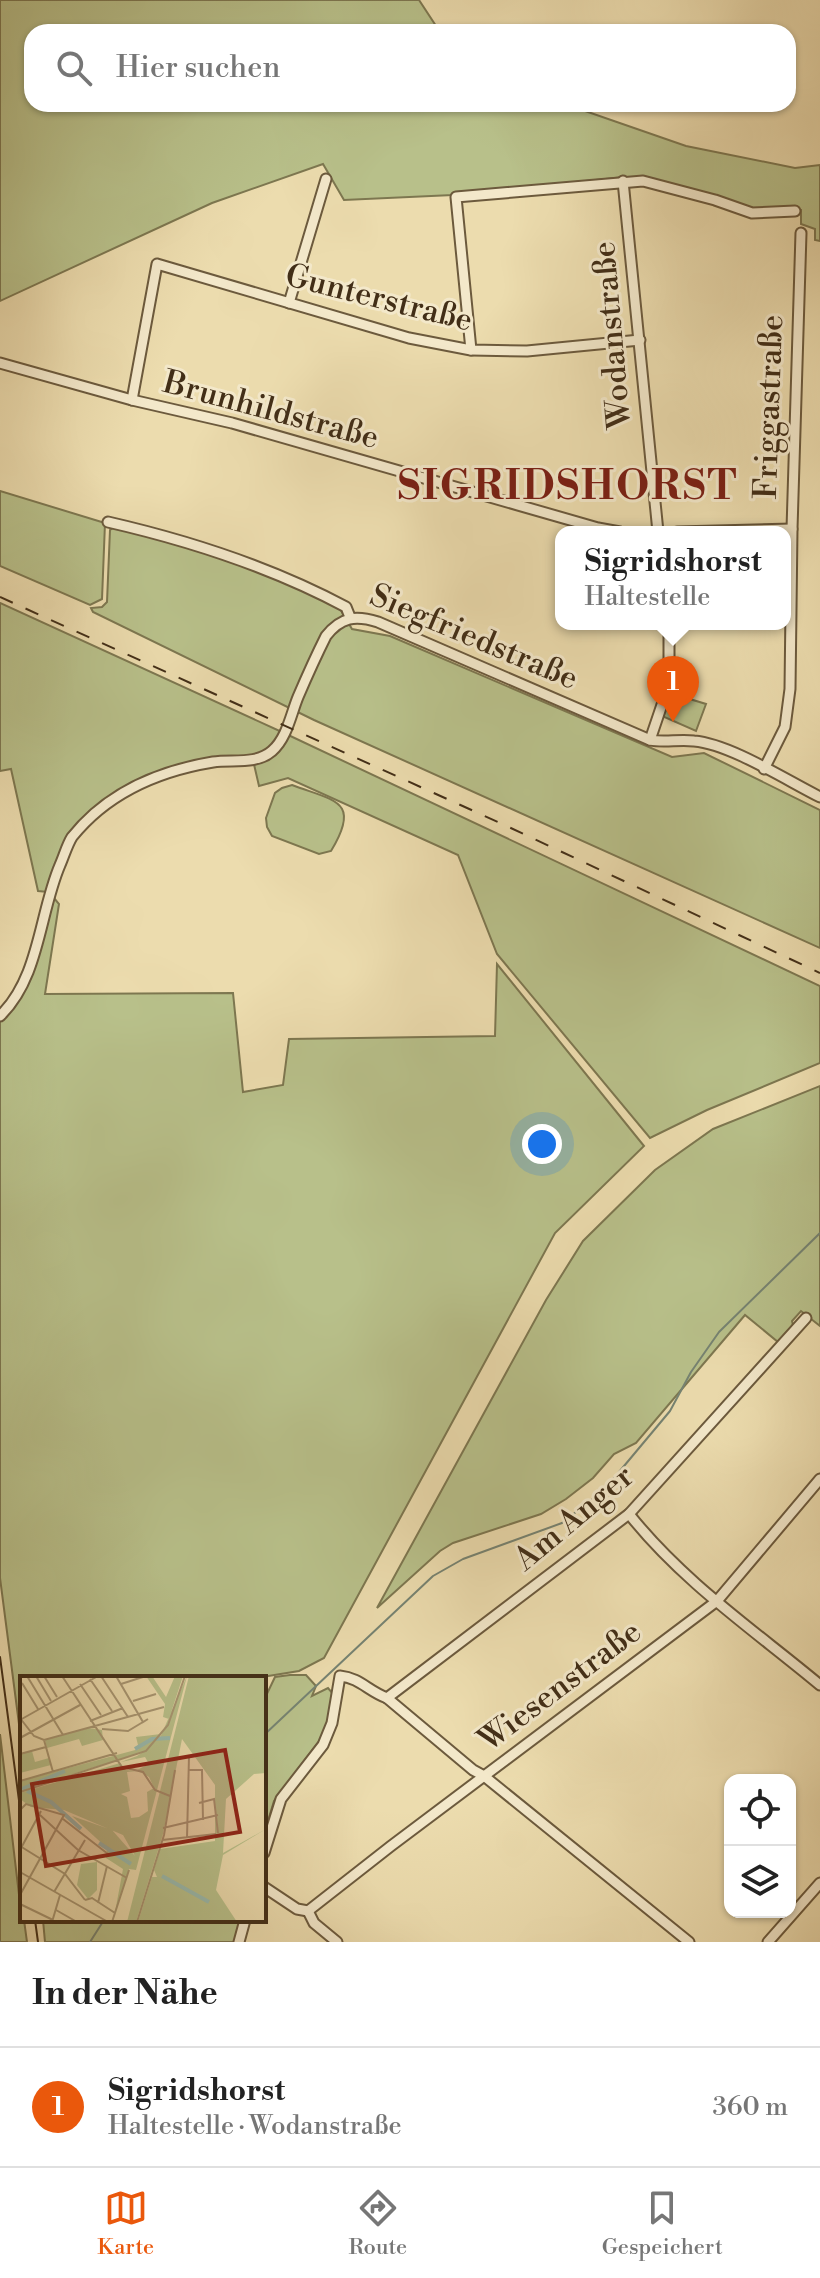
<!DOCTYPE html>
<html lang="de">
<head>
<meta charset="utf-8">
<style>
  :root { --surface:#fff; --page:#f2f2f2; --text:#222; --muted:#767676; --line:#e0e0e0; --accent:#ea580c }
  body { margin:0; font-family:"Libre Bodoni",serif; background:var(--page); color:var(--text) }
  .controls { position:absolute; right:24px; bottom:24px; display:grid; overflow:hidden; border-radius:16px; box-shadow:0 2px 6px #0004 }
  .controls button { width:72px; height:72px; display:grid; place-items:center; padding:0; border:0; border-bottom:2px solid var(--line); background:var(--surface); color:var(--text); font:40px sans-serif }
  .you { position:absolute; left:542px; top:1144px; width:28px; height:28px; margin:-20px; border:6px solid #fff; border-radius:50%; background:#1a73e8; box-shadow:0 0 0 12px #1a73e833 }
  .badge { display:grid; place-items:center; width:52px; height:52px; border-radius:50%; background:var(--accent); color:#fff; font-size:26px; font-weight:700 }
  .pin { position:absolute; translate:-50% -66px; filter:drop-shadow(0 2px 4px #0008) }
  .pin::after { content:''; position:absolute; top:42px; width:28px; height:24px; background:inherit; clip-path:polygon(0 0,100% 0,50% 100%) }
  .popup { position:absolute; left:555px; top:526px; width:236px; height:104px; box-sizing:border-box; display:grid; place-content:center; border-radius:16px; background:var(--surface); filter:drop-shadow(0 2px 6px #0005); font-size:26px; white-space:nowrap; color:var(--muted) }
  .popup b { font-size:30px; color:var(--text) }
  .popup::after { content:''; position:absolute; left:50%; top:100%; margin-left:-16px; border:16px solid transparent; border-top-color:var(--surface) }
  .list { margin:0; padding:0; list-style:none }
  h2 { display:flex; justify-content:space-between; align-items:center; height:104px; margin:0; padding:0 32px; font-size:34px }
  h2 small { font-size:26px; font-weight:400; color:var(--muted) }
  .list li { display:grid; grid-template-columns:52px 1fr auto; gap:24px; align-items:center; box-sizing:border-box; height:120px; padding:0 32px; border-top:2px solid var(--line) }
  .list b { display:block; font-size:30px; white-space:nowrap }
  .list p { margin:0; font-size:26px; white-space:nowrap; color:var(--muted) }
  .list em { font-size:26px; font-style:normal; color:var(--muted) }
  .icon { flex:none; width:44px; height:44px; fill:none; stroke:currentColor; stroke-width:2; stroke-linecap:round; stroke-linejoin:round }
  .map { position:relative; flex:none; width:820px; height:1942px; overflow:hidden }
  .search { position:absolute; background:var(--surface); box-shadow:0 2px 6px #0004; left:24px; right:24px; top:24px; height:88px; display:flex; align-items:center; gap:20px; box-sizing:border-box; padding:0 28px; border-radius:24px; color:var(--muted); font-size:30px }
  .sheet { height:224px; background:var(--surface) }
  nav { display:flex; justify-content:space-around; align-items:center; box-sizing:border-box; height:112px; border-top:2px solid var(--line); background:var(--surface); font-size:22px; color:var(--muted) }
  nav a { display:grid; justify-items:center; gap:4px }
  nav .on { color:var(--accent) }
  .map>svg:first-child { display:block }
  .green { fill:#b8c08a; stroke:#7d7750; stroke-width:2 }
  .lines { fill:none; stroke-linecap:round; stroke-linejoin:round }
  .stream { stroke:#768372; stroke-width:2 }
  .minor-casing { stroke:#6c5a3d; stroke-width:13 }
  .minor { stroke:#f3e8ca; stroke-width:9 }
  .tram { stroke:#422e17; stroke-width:2 }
  .rail { stroke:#422e17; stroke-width:2; stroke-dasharray:14 14; stroke-linecap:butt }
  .labels { text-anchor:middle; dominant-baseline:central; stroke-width:6; stroke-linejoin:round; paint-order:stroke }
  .street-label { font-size:32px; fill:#422e17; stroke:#f3e8ca }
  .district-label { font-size:40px; font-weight:bold; letter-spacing:2px; fill:#7a1f14; stroke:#f3e8ca }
  .inset-river { fill:none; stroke:#99bbaf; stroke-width:4 }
  .inset-road { fill:none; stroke:#a89672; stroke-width:2 }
  .view { fill:#8f2418; fill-opacity:0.15; stroke:#8f2418; stroke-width:4 }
  .inset-edge { fill:none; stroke:#422e17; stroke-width:4 }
</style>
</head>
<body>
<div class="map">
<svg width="820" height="1942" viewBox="0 0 820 1942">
  <rect width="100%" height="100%" fill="#ecdcae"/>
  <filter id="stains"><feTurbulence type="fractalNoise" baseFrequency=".0025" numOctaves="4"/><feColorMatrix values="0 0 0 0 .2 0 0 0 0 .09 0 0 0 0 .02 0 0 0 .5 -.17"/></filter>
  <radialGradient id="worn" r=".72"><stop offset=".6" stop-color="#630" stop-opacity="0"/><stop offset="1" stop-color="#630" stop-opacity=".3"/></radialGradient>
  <g class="green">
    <polygon points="0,0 419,0 440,32 32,32 32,104 565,104 686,146 795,168 820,165 820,241 815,240 815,229 801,224 801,210 751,211 641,178 624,177 453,195 344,200 323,164 212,203 0,301"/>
    <polygon points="0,491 105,523 102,599 90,605 0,566"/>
    <polygon points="116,526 243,562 339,607 352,629 390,636 672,757 704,753 820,810 820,948 314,720 93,612 91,608 102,607 107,602 110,530"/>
    <polygon points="0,603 284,733 820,986 820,1063 707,1110 650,1138 497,954 458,855 288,778 259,786 253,760 217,761 135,784 71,839 48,892 38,891 11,769 0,771"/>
    <polygon points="670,693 706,704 696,731 662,716"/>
    <path d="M292 785C334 801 362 800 331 851L319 854 272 836 267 827 266 818 275 793 282 788Z"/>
    <polygon points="54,898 59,904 45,994 233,993 243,1092 283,1085 289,1039 495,1036 497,964 644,1146 555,1233 324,1658 299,1671 256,1678 22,1678 22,1747 0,1578 0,1020 6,1014"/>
    <polygon points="820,1086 820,1326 801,1311 792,1321 793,1325 778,1342 745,1315 636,1443 614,1454 593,1478 566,1499 541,1514 453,1543 440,1551 377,1608 546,1300 583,1241 655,1170 713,1129"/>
    <polygon points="290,1675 306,1675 316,1686 312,1696 328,1688 334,1695 329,1723 322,1737 274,1801 264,1834 264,1700 275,1677"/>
    <polygon points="0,1734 22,1920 24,1920 27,1942 0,1942"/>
    <polygon points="43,1920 241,1920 235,1942 45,1942"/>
  </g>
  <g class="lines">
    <g class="stream">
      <polyline points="264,1735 433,1576 463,1559 562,1523 604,1490 670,1411 691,1372 719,1332 820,1233"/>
      <polyline points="0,1941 0,1942"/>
      <polyline points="90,1942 104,1920"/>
    </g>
    <g class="minor-casing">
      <g id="minor">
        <polyline points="623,181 658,532"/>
        <polyline points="289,303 326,179"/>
        <polyline points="471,350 456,197 643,181 715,200 752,213 795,211"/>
        <polyline points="0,363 132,400 232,423 598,528 620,532"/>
        <polyline points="132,400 157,264 409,338 471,350 527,351 640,340"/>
        <path d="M108 522C191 541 271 567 346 607L350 617"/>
        <polyline points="677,532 792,529"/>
        <polyline points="650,740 669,684 669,624"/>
        <polyline points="764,769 785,727 790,689 792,529 801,233"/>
        <path d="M0 1016C40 977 39 914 60 865 64 856 67 845 72 837 108 792 158 771 213 762 232 759 256 765 272 751 287 738 291 714 298 697 307 676 316 656 326 636 341 617 355 615 378 622L650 740C665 743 678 739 694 741 730 744 786 780 820 797"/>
        <path d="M629 1514C683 1582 754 1630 820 1685"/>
        <polyline points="387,1698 629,1514 806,1318"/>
        <path d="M264 1853 281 1799 323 1745 332 1723 340 1676C360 1678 368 1691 387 1698L473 1770 484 1776 689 1942"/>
        <polyline points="264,1887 297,1909 308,1911"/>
        <polyline points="308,1911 391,1846 717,1601 820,1479"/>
        <polyline points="308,1911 314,1923 337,1942"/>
        <polyline points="239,1942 245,1920"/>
        <polyline points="768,1942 820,1883"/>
      </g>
    </g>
    <use href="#minor" class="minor"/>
    <g class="tram">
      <polyline points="0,1657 22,1823"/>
      <polyline points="35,1920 38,1942"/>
    </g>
    <polyline class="rail" points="0,597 498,822 820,973"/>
  </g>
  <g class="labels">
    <g class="street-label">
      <text transform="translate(379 298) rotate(14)">Gunterstraße</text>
      <text transform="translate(612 335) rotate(-95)">Wodanstraße</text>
      <text transform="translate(769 407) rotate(-88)">Friggastraße</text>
      <text transform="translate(271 410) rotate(15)">Brunhildstraße</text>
      <text transform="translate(474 637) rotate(23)">Siegfriedstraße</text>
      <text transform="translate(574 1518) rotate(-40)">Am Anger</text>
      <text transform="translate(560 1686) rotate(-37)">Wiesenstraße</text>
    </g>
    <g class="district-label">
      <text x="568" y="487">SIGRIDSHORST</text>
    </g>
  </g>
  <g transform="translate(20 1676)">
    <rect width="246" height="246" fill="#ecdcae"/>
    <path d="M126 0H132L146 21 155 0H163L149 43 143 41 145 28ZM167 0 116 194 109 193 95 236 103 193 86 182 87 172 52 140 92 154 115 180 103 159 44 134 11 131 0 123V117L100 87 106 94 117 95 107 96 110 115 101 118 107 121 111 142 119 141 128 135 127 116 134 112 129 101 117 94 129 88 125 81 101 86 117 80 123 76 1 114 0 105 119 73 116 61 141 58 139 64ZM169 0H246V97L234 98 206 123 203 177 246 153 203 179 196 214 217 246H118L132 201H137L134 194 140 173 195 165V109L162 63 143 158 116 246H107ZM69 52 82 54 83 64 62 70 59 63 27 72 25 64ZM12 75 15 86 29 82 31 89 0 97V78ZM77 186V214L68 223 57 209 61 188Z" fill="#b8c08a"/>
    <path class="inset-river" d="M115 73 132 63 150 62M2 113 45 95M7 115 31 126 61 153M79 167 111 188M142 200 189 226"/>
    <path class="inset-road" d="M7 0 43 59M16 0 31 25M24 0 37 21M42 0 102 91 123 96 135 114 150 120M81 0 108 41M96 0 123 46 128 43M70 3 92 35M2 7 18 33M60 8 81 39M101 8 126 0M113 25 136 18M0 42 14 60 24 64 144 31M0 44 78 0M70 45 103 32M82 53 108 55 123 46M0 62 60 29M24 64 33 96M0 78 26 71M168 94H182L183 144M0 105 97 77M0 116 126 75 148 49 165 0M179 127 194 123 198 157M0 134 6 128 44 139 0 219M20 139 58 174 107 202M43 143 88 178M143 152 198 139M167 162 169 80M142 164 196 158M0 170 45 198 65 224M0 174 21 135M0 196 88 246M34 216 65 164M65 224 72 222 95 237M78 227 87 190M0 228 33 244M36 234 57 246M32 246 40 219M92 246 109 194M117 246 144 159 155 94"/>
    <path class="view" d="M205 74 220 156 26 190 12 108Z"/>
    <rect width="246" height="246" class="inset-edge"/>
  </g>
  <rect width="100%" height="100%" filter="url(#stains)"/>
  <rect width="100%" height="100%" fill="url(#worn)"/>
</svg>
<div class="controls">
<button><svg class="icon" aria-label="locate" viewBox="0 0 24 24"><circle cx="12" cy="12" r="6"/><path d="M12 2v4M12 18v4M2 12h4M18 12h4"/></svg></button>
<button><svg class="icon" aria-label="layers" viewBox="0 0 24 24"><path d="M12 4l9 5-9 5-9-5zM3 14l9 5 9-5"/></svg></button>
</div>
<div class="you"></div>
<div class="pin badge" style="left:673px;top:722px">1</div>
<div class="popup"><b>Sigridshorst</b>Haltestelle</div>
<div class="search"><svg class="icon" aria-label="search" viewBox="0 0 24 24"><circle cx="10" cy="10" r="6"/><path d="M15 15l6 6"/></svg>Hier suchen</div>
</div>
<section class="sheet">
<h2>In der Nähe<small></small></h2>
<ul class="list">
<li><span class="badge">1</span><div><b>Sigridshorst</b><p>Haltestelle · Wodanstraße</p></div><em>360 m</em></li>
</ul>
</section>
<nav>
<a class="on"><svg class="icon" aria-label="map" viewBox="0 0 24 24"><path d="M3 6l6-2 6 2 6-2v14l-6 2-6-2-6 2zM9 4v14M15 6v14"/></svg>Karte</a>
<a><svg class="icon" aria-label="directions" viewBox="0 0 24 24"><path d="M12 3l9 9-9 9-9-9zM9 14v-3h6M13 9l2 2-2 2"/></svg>Route</a>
<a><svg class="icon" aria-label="saved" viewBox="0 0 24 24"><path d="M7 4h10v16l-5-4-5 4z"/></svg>Gespeichert</a>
</nav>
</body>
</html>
